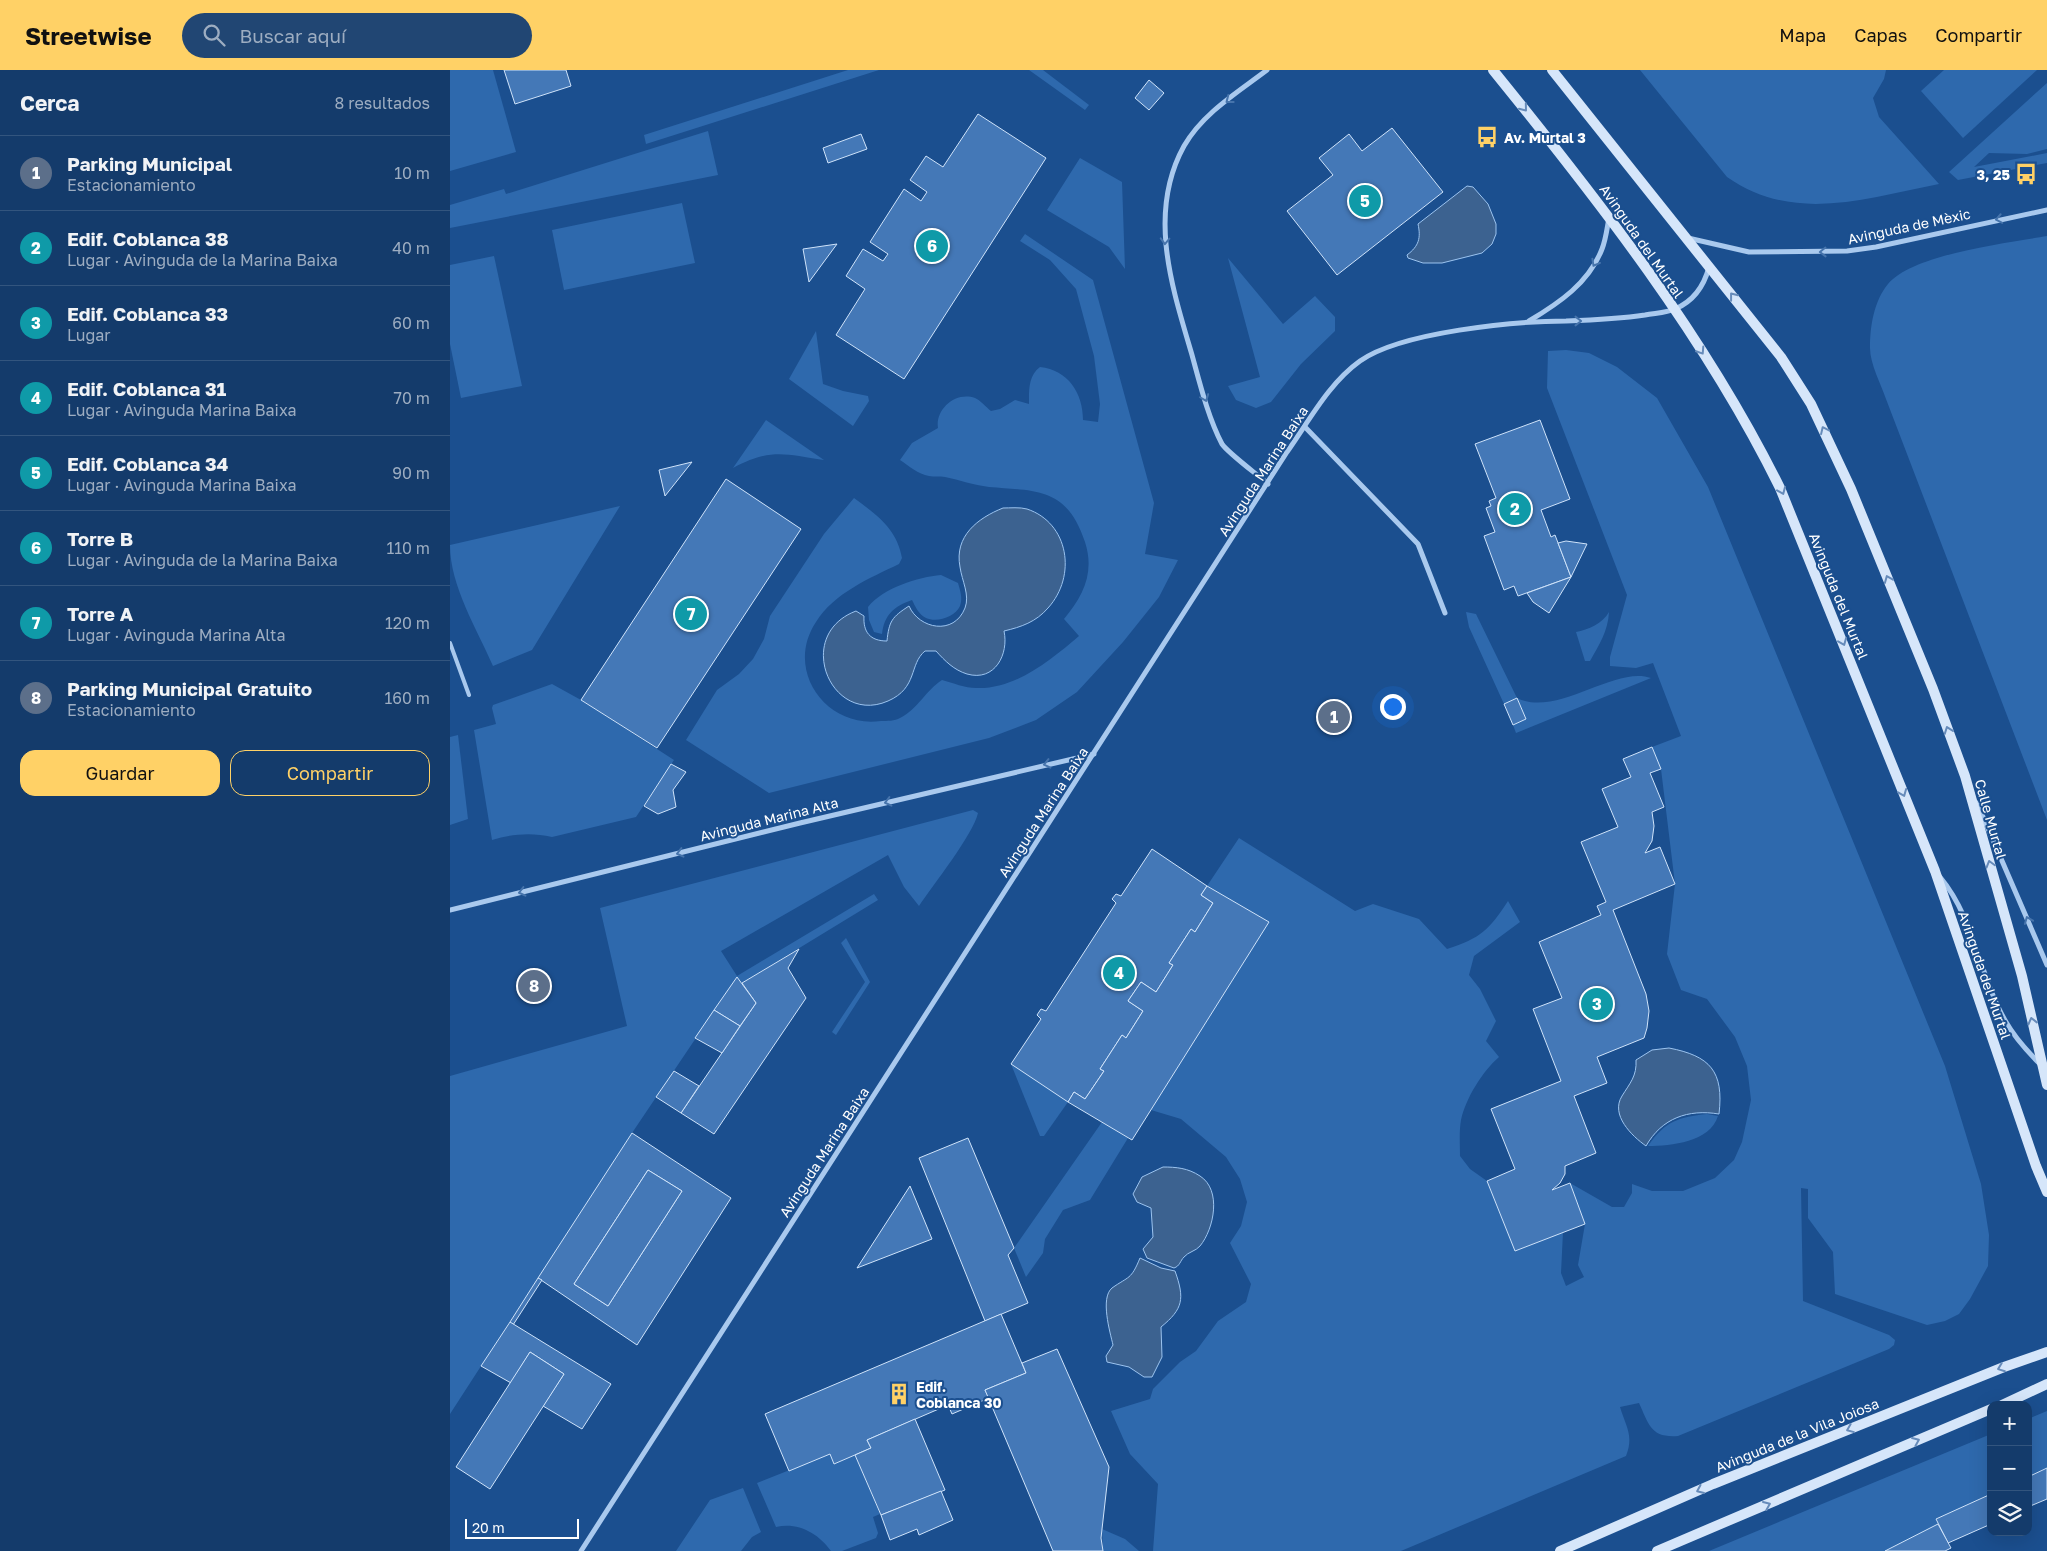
<!DOCTYPE html>
<html lang="es">
<head>
<meta charset="utf-8">
<style>
  :root { --surface:#143b6b; --page:#214673; --text:#f1f3f6; --muted:#9dadc1; --line:#33557e; --accent:#ffd166 }
  body { margin:0; font-family:"Golos Text",sans-serif; background:var(--page); color:var(--text) }
  .controls { position:absolute; right:15px; bottom:15px; display:grid; overflow:hidden; border-radius:10px; box-shadow:0 5px 20px #0002 }
  .controls button { width:45px; height:45px; display:grid; place-items:center; padding:0; border:0; border-bottom:1px solid var(--line); background:var(--surface); color:var(--text); font:25px sans-serif }
  .scale { position:absolute; left:15px; bottom:12px; width:114px; box-sizing:border-box; padding-left:5px; border:2px solid #fff; border-top:0; font-size:14px; line-height:18px; white-space:nowrap; color:#fff; -webkit-text-stroke:4px #1b4f8f; paint-order:stroke }
  .you { position:absolute; left:942px; top:636px; width:18px; height:18px; margin:-12px; border:4px solid #fff; border-radius:50%; background:#1a73e8; box-shadow:0 0 0 8px #1a73e833 }
  .badge { display:grid; place-items:center; width:32px; height:32px; border-radius:50%; background:var(--accent); color:#fff; font-size:16px; font-weight:700 }
  .pin { position:absolute; translate:-50% -50%; border:2px solid #fff; box-shadow:0 1px 5px #0006 }
  .list { margin:0; padding:0; list-style:none }
  h2 { display:flex; justify-content:space-between; align-items:center; height:65px; margin:0; padding:0 20px; font-size:21px }
  h2 small { font-size:16px; font-weight:400; color:var(--muted) }
  .list li { display:grid; grid-template-columns:32px 1fr auto; gap:15px; align-items:center; box-sizing:border-box; height:75px; padding:0 20px; border-top:1px solid var(--line) }
  .list b { display:block; font-size:19px; white-space:nowrap }
  .list p { margin:0; font-size:16px; white-space:nowrap; color:var(--muted) }
  .list em { font-size:16px; font-style:normal; color:var(--muted) }
  .actions { display:flex; gap:10px; padding:15px 20px }
  .actions a { flex:1; padding:11px 0; border:1px solid var(--accent); border-radius:15px; text-align:center; font-size:18px; color:var(--accent) }
  .actions .main { background:var(--accent); color:#111 }
  .icon { flex:none; width:28px; height:28px; fill:none; stroke:currentColor; stroke-width:2; stroke-linecap:round; stroke-linejoin:round }
  .map { position:relative; flex:none; width:1597px; height:1481px; overflow:hidden }
  header { display:flex; align-items:center; gap:30px; box-sizing:border-box; height:70px; padding:0 25px; background:var(--accent); color:#111 }
  header strong { font-size:24px }
  nav { display:flex; gap:28px; margin-inline-start:auto; font-size:18px }
  .search { width:350px; height:45px; background:var(--page); display:flex; align-items:center; gap:12px; box-sizing:border-box; padding:0 18px; border-radius:28px; color:var(--muted); font-size:19px }
  main { display:flex }
  aside { flex:1; background:var(--surface) }
  .map>svg:first-child { display:block }
  .green { fill:#2e69ad }
  .water { fill:#3c6290; stroke:#9cc4f0 }
  .building { fill:#4478b7; stroke:#cfe3fa; fill-rule:evenodd }
  .lines { fill:none; stroke-linecap:round; stroke-linejoin:round }
  .service { stroke:#a9c9ee; stroke-width:4 }
  .minor { stroke:#a9c9ee; stroke-width:5 }
  .secondary { stroke:#d6e6fa; stroke-width:10 }
  .oneway { stroke:#4674ac }
  .oneway2 { stroke:#668bba }
  .labels { text-anchor:middle; dominant-baseline:central; stroke-width:4; stroke-linejoin:round; paint-order:stroke }
  .poi-label { font-size:14px; font-weight:bold; fill:#fff; stroke:#1b4f8f; text-anchor:start }
  .street-label { font-size:14px; fill:#fff; stroke:#1b4f8f }
</style>
</head>
<body>
<header>
<strong>Streetwise</strong>
<div class="search"><svg class="icon" aria-label="search" viewBox="0 0 24 24"><circle cx="10" cy="10" r="6"/><path d="M15 15l6 6"/></svg>Buscar aquí</div>
<nav><a>Mapa</a><a>Capas</a><a>Compartir</a></nav>
</header>
<main>
<aside>
<h2>Cerca<small>8 resultados</small></h2>
<ul class="list">
<li><span class="badge" style="background:#5c6f8a">1</span><div><b>Parking Municipal</b><p>Estacionamiento</p></div><em>10 m</em></li>
<li><span class="badge" style="background:#0f9aa8">2</span><div><b>Edif. Coblanca 38</b><p>Lugar · Avinguda de la Marina Baixa</p></div><em>40 m</em></li>
<li><span class="badge" style="background:#0f9aa8">3</span><div><b>Edif. Coblanca 33</b><p>Lugar</p></div><em>60 m</em></li>
<li><span class="badge" style="background:#0f9aa8">4</span><div><b>Edif. Coblanca 31</b><p>Lugar · Avinguda Marina Baixa</p></div><em>70 m</em></li>
<li><span class="badge" style="background:#0f9aa8">5</span><div><b>Edif. Coblanca 34</b><p>Lugar · Avinguda Marina Baixa</p></div><em>90 m</em></li>
<li><span class="badge" style="background:#0f9aa8">6</span><div><b>Torre B</b><p>Lugar · Avinguda de la Marina Baixa</p></div><em>110 m</em></li>
<li><span class="badge" style="background:#0f9aa8">7</span><div><b>Torre A</b><p>Lugar · Avinguda Marina Alta</p></div><em>120 m</em></li>
<li><span class="badge" style="background:#5c6f8a">8</span><div><b>Parking Municipal Gratuito</b><p>Estacionamiento</p></div><em>160 m</em></li>
</ul>
<div class="actions"><a class="main">Guardar</a><a>Compartir</a></div>
</aside>
<div class="map">
<svg width="1597" height="1481" viewBox="0 0 1597 1481">
  <rect width="100%" height="100%" fill="#1b4f8f"/>
  <g class="green">
    <polygon points="0,0 43,0 66,82 0,101"/>
    <polygon points="398,0 429,0 196,74 194,65"/>
    <polygon points="579,0 593,0 639,35 635,40"/>
    <path d="M1190 0H1436L1434 9 1423 28 1429 47 1489 114C1416 128 1344 154 1277 107Z"/>
    <polygon points="1494,0 1587,0 1513,68 1471,21"/>
    <polygon points="1597,13 1597,79 1577,84 1539,83 1524,97 1597,83 1597,93 1508,110 1499,102"/>
    <polygon points="258,61 268,105 0,158 0,135 54,119 56,124"/>
    <polygon points="630,88 672,112 675,199 659,177 597,140"/>
    <polygon points="232,133 245,193 114,220 102,160"/>
    <path d="M575 164 643 210 704 433 695 484 728 490 709 527 673 572 627 622 586 650 539 668 319 723 236 670 267 620 289 604 303 589 314 569 320 546 374 464 404 428C427 445 447 459 452 488L449 494C420 508 384 523 366 552 334 600 376 659 431 651 437 651 445 651 450 648 468 639 476 620 492 610 503 613 515 618 526 618 565 620 602 589 629 566L614 549C633 526 645 503 635 472 617 418 588 421 539 417 523 415 510 410 495 407 490 406 484 407 479 406 468 404 459 396 450 390L462 373 488 358C485 340 505 321 525 328 530 330 536 337 541 341L550 339 565 330 579 334C579 321 578 306 590 297 618 300 633 323 633 350L648 352 650 334 644 286 626 219 600 190 570 171Z"/>
    <path d="M1597 166V750L1436 329C1431 314 1420 294 1420 278 1420 256 1424 231 1438 214 1463 184 1558 173 1597 166Z"/>
    <polygon points="44,186 72,316 11,328 0,274 0,195"/>
    <polygon points="778,188 833,254 865,226 885,247 885,261 851,294 821,332 806,338 786,330 778,316 810,307"/>
    <polygon points="366,261 373,314 393,321 418,326 419,331 403,356 339,309"/>
    <path d="M1116 280 1139 283 1167 297 1207 328 1258 417 1495 996 1531 1114 1539 1165 1538 1196 1520 1229 1509 1244 1495 1251 1477 1255 1385 1224 1383 1182 1358 1148V1119L1351 1118 1353 1231 1439 1265 1445 1270 1444 1275 1439 1279 1228 1366C1201 1368 1199 1355 1189 1333L1170 1337C1176 1357 1184 1365 1176 1386L951 1481H703L708 1414 680 1384 661 1341 700 1329 703 1319 730 1292 746 1281 768 1251 796 1232 801 1214 780 1173 791 1156 797 1132 790 1109 776 1087 731 1049 701 1040 819 852 757 816 789 768 905 841 923 834 969 849 997 879C1031 868 1039 860 1058 831L1070 852 1024 886 1019 905 1030 919 1046 951 1036 971 1049 987C1032 1002 1016 1028 1011 1050 1009 1061 1010 1075 1010 1086L1020 1099 1037 1111 1065 1181 1113 1162 1111 1203 1116 1216 1134 1207 1128 1195 1135 1154 1120 1113 1162 1137H1174L1182 1123V1114L1202 1121H1233L1265 1108 1284 1090 1292 1072 1301 1030 1297 996 1285 967 1257 929 1231 920 1217 884 1225 814 1211 699 1202 677 1231 666 1203 593 1186 598 1160 596V587L1177 525 1097 318 1098 281Z"/>
    <path d="M316 350 374 390C334 384 321 378 283 398Z"/>
    <path d="M170 436 82 580 43 596C27 559 0 516 0 475Z"/>
    <path d="M491 505 508 513C510 520 513 528 510 536 505 547 487 553 476 548 469 545 465 536 462 530 444 536 434 545 432 564L424 562 419 550 418 537C433 518 468 507 491 505Z"/>
    <path d="M1016 542 1026 544 1067 628C1107 648 1165 595 1201 608L1066 663 1063 655 1076 649 1067 628 1054 634 1019 557Z"/>
    <path d="M1159 542C1158 561 1149 575 1140 591H1135L1126 562C1138 560 1153 553 1159 542Z"/>
    <path d="M102 614 131 630 224 690 186 747 102 767C81 762 62 764 42 770L24 660 46 654 42 638 43 635Z"/>
    <polygon points="8,665 18,749 0,755 0,667"/>
    <path d="M523 740 528 743C523 765 483 815 469 836L454 817 438 785 271 881 287 906 424 824 428 830 292 913 287 907 182 1063 0 1344V1006L177 956 150 838Z"/>
    <polygon points="396,868 420,912 386,965 382,962 415,912 391,873"/>
    <polygon points="561,994 618,1032 594,1066 590,1066"/>
    <path d="M1257 1044 1268 1046C1260 1072 1221 1076 1198 1076 1215 1051 1229 1047 1257 1044Z"/>
    <polygon points="652,1052 678,1068 640,1130 613,1140 595,1169 593,1183 576,1207 564,1178"/>
    <polygon points="1597,1341 1597,1398 1578,1407 1578,1349"/>
    <polygon points="1541,1364 1541,1424 1486,1449 1488,1454 1435,1481 1259,1481"/>
    <path d="M380 1384 384 1394 405 1385 430 1444 423 1447 428 1463 426 1468 392 1481H381C368 1463 348 1452 326 1457L307 1413Z"/>
    <polygon points="293,1418 311,1462 302,1467 291,1481 226,1481 260,1430"/>
    <polygon points="652,1459 675,1469 689,1481 653,1481"/>
  </g>
  <g class="water">
    <path d="M1017 116 1023 117 1038 134 1046 154V164L1042 174 1032 183 992 193H973L958 188 957 185C969 176 971 168 968 154Z"/>
    <path d="M553 438C560 438 570 437 577 439 619 453 627 506 598 538 586 552 571 557 554 561 559 584 545 612 517 604 504 600 495 591 486 581H475C459 594 468 618 438 631 381 656 343 565 406 541L414 546C413 562 420 571 437 571 439 551 442 547 459 536 469 559 504 566 515 538 520 525 512 511 510 497 504 466 528 448 553 438Z"/>
    <path d="M1219 978C1260 986 1274 1001 1269 1044 1238 1039 1212 1048 1196 1076 1182 1066 1160 1045 1172 1026 1180 1013 1187 1006 1186 990L1202 980Z"/>
    <path d="M713 1097C726 1097 738 1098 750 1106 772 1120 764 1159 750 1176 746 1181 738 1182 734 1187 730 1191 730 1196 724 1198L697 1188 693 1179 703 1167 701 1138 687 1132 683 1124 692 1107Z"/>
    <path d="M690 1188 711 1198 725 1201C735 1229 733 1239 711 1257L712 1287 702 1307H694L679 1297 657 1292 656 1286 663 1275C660 1262 650 1228 662 1218 679 1206 681 1210 690 1188Z"/>
  </g>
  <g class="building">
    <polygon points="54,0 116,0 121,16 65,34"/>
    <polygon points="699,10 714,23 699,40 685,28"/>
    <polygon points="528,44 596,88 454,309 386,265 415,219 396,206 413,179 433,191 438,184 420,172 454,119 471,131 477,122 460,110 476,86 493,97"/>
    <polygon points="942,58 993,122 887,205 837,141 883,105 869,88 899,64 912,81"/>
    <polygon points="411,64 417,79 378,93 373,78"/>
    <polygon points="387,174 359,212 353,179"/>
    <polygon points="1090,350 1120,429 1091,440 1101,467 1105,465 1121,507 1068,526 1064,516 1054,520 1034,466 1045,462 1036,438 1041,436 1039,431 1046,428 1025,374"/>
    <polygon points="242,392 215,426 209,400"/>
    <polygon points="276,409 351,459 207,678 131,630"/>
    <polygon points="1116,471 1137,474 1121,507 1108,473"/>
    <polygon points="1121,507 1099,543 1083,532 1077,523"/>
    <polygon points="1067,628 1076,649 1063,655 1054,634"/>
    <polygon points="1202,677 1211,699 1200,703 1214,737 1202,742 1204,756 1202,771 1195,783 1210,777 1225,814 1163,840 1196,924 1199,941 1197,958 1194,968 1147,987 1157,1013 1124,1026 1146,1083 1115,1096 1115,1104 1110,1113 1102,1120 1120,1113 1135,1154 1065,1181 1037,1111 1065,1099 1041,1039 1111,1011 1083,939 1112,928 1089,872 1151,845 1147,836 1156,832 1131,772 1168,757 1152,719 1181,707 1173,689"/>
    <polygon points="221,694 236,702 223,720 226,737 208,744 194,736"/>
    <polygon points="702,779 757,816 751,825 763,833 745,862 741,859 719,893 723,895 706,922 691,912 678,931 693,941 676,968 672,965 650,999 654,1001 635,1029 624,1022 618,1032 561,994 591,949 587,945 591,939 596,941 666,833 662,829 666,824 671,826"/>
    <polygon points="757,816 819,852 682,1070 618,1032 624,1022 635,1029 654,1001 650,999 672,965 676,968 693,941 678,931 691,912 706,922 723,895 719,893 741,859 745,862 763,833 751,825"/>
    <polygon points="349,879 338,898 356,928 264,1064 231,1043 306,933 292,913"/>
    <polygon points="287,907 306,933 290,956 264,940"/>
    <polygon points="264,940 290,956 272,983 245,968"/>
    <polygon points="224,1001 249,1016 231,1043 206,1027"/>
    <path d="M182 1063 281 1128 187 1275 88 1208ZM198 1100 232 1121 158 1236 124 1214Z"/>
    <polygon points="518,1068 564,1178 558,1185 578,1233 535,1251 469,1088"/>
    <polygon points="198,1100 232,1121 158,1236 124,1214"/>
    <polygon points="460,1116 482,1169 407,1198"/>
    <polygon points="88,1208 92,1210 63,1255 60,1252"/>
    <polygon points="551,1244 576,1303 535,1320 539,1328 502,1344 498,1335 417,1370 421,1378 384,1394 380,1384 339,1401 315,1344"/>
    <polygon points="60,1252 161,1314 132,1359 93,1336 114,1304 80,1282 61,1313 31,1296"/>
    <polygon points="607,1279 659,1397 651,1468 653,1481 603,1481 535,1320 576,1303 572,1293"/>
    <polygon points="80,1282 114,1304 40,1419 6,1397"/>
    <polygon points="465,1349 495,1420 431,1445 405,1385 421,1378 417,1370"/>
    <polygon points="1597,1398 1597,1429 1578,1437 1578,1407"/>
    <polygon points="491,1421 503,1450 469,1465 467,1459 440,1470 431,1445"/>
    <polygon points="1541,1424 1541,1454 1498,1473 1486,1449"/>
    <polygon points="1488,1454 1501,1478 1495,1481 1435,1481"/>
  </g>
  <g class="lines">
    <polyline class="service" points="0,573 19,625"/>
    <g class="minor">
      <path d="M817 0C788 22 753 43 734 76 697 143 722 217 742 285 750 314 758 347 772 374 778 383 808 405 818 414"/>
      <polyline points="1238,168 1299,182 1397,181 1426,177 1597,140"/>
      <path d="M1079 251C1109 233 1139 213 1152 179 1156 169 1157 158 1159 148"/>
      <polyline points="855,357 968,474 995,543"/>
      <polyline points="1527,733 1597,895"/>
      <path d="M1490 807C1525 849 1529 906 1556 952 1565 968 1577 981 1590 994"/>
      <polyline points="0,840 350,753 644,684"/>
      <path d="M131 1481 837 382C859 351 879 313 910 291 951 262 1065 251 1116 251 1143 250 1168 249 1195 245 1205 243 1216 243 1225 239 1244 231 1254 216 1259 197"/>
    </g>
    <g class="secondary">
      <path d="M1043 0C1149 131 1255 266 1330 418L1485 801 1586 1096 1597 1122"/>
      <polyline points="1102,0 1331,287 1361,334 1401,419 1483,619 1515,706 1572,906 1597,1015"/>
      <polyline points="1552,1335 1597,1314"/>
      <polyline points="1110,1481 1263,1414 1554,1297 1597,1282"/>
      <polyline points="1207,1481 1541,1339"/>
    </g>
  </g>
  <defs><path id="oneway-chevron" d="M-2-3.5L2.5 0L-2 3.5" fill="none" stroke-width="1.6" stroke-linecap="round" stroke-linejoin="round" transform="scale(1.25)"/></defs>
  <g class="oneway">
    <use href="#oneway-chevron" transform="translate(779 30) rotate(142)"/>
    <use href="#oneway-chevron" transform="translate(1549 149) rotate(169)"/>
    <use href="#oneway-chevron" transform="translate(715 171) rotate(92)"/>
    <use href="#oneway-chevron" transform="translate(1373 182) rotate(179)"/>
    <use href="#oneway-chevron" transform="translate(1145 193) rotate(119)"/>
    <use href="#oneway-chevron" transform="translate(1128 251)"/>
    <use href="#oneway-chevron" transform="translate(755 328) rotate(69)"/>
    <use href="#oneway-chevron" transform="translate(597 694) rotate(167)"/>
    <use href="#oneway-chevron" transform="translate(438 732) rotate(166)"/>
    <use href="#oneway-chevron" transform="translate(230 783) rotate(166)"/>
    <use href="#oneway-chevron" transform="translate(72 822) rotate(166)"/>
    <use href="#oneway-chevron" transform="translate(1578 850) rotate(-112)"/>
  </g>
  <g class="oneway2">
    <use href="#oneway-chevron" transform="translate(1074 38) rotate(51)"/>
    <use href="#oneway-chevron" transform="translate(1283 226) rotate(-128)"/>
    <use href="#oneway-chevron" transform="translate(1251 281) rotate(57)"/>
    <use href="#oneway-chevron" transform="translate(1374 360) rotate(-115)"/>
    <use href="#oneway-chevron" transform="translate(1332 421) rotate(67)"/>
    <use href="#oneway-chevron" transform="translate(1438 509) rotate(-112)"/>
    <use href="#oneway-chevron" transform="translate(1393 572) rotate(68)"/>
    <use href="#oneway-chevron" transform="translate(1498 660) rotate(-110)"/>
    <use href="#oneway-chevron" transform="translate(1453 723) rotate(68)"/>
    <use href="#oneway-chevron" transform="translate(1540 794) rotate(-106)"/>
    <use href="#oneway-chevron" transform="translate(1582 951) rotate(-104)"/>
    <use href="#oneway-chevron" transform="translate(1551 1298) rotate(159)"/>
    <use href="#oneway-chevron" transform="translate(1400 1359) rotate(158)"/>
    <use href="#oneway-chevron" transform="translate(1466 1371) rotate(-23)"/>
    <use href="#oneway-chevron" transform="translate(1250 1420) rotate(156)"/>
    <use href="#oneway-chevron" transform="translate(1317 1435) rotate(-23)"/>
  </g>
  <defs>
    <g id="bus-bare" transform="scale(1.725)"><path d="M-5-6H5V4H4V6H2V4H-2V6H-4V4H-5ZM-3.5-4V0h7V-4ZM-3.5 1.2v1.5H-2V1.2ZM2 1.2v1.5H3.5V1.2Z" fill="#ffd166" stroke="#1b4f8f" stroke-width="2.5" paint-order="stroke"/></g>
    <g id="building-bare" transform="scale(1.725)"><path d="M-4-6H4V6H1V3H-1V6H-4ZM-2.5-4.3h1.7v1.8h-1.7ZM.8-4.3h1.7v1.8H.8ZM-2.5-1h1.7V.8h-1.7ZM.8-1h1.7V.8H.8Z" fill="#ffd166" stroke="#1b4f8f" stroke-width="2.5" paint-order="stroke"/></g>
  </defs>
  <g fill-rule="evenodd">
    <use href="#bus-bare" x="1037" y="67"/>
    <use href="#bus-bare" x="1576" y="104"/>
    <use href="#building-bare" x="449" y="1324"/>
  </g>
  <g class="labels">
    <g class="poi-label">
      <text x="1054" y="67">Av. Murtal 3</text>
      <text x="1560" y="104" text-anchor="end">3, 25</text>
      <text x="466" y="1316">Edif.<tspan x="466" dy="16">Coblanca 30</tspan></text>
    </g>
    <g class="street-label">
      <text transform="translate(1459 156) rotate(-12)">Avinguda de Mèxic</text>
      <text transform="translate(1192 171) rotate(55)">Avinguda del Murtal</text>
      <text transform="translate(813 401) rotate(-57)">Avinguda Marina Baixa</text>
      <text transform="translate(1389 526) rotate(68)">Avinguda del Murtal</text>
      <text transform="translate(593 742) rotate(-57)">Avinguda Marina Baixa</text>
      <text transform="translate(319 749) rotate(-14)">Avinguda Marina Alta</text>
      <text transform="translate(1541 749) rotate(74)">Calle Murtal</text>
      <text transform="translate(1535 905) rotate(71)">Avinguda del Murtal</text>
      <text transform="translate(374 1082) rotate(-57)">Avinguda Marina Baixa</text>
      <text transform="translate(1347 1365) rotate(-22)">Avinguda de la Vila Joiosa</text>
    </g>
  </g>
</svg>
<div class="controls">
<button>+</button>
<button>−</button>
<button><svg class="icon" aria-label="layers" viewBox="0 0 24 24"><path d="M12 4l9 5-9 5-9-5zM3 14l9 5 9-5"/></svg></button>
</div>
<div class="scale">20 m</div>
<div class="you"></div>
<div class="pin badge" style="left:884px;top:647px;background:#5c6f8a">1</div>
<div class="pin badge" style="left:1065px;top:439px;background:#0f9aa8">2</div>
<div class="pin badge" style="left:1147px;top:934px;background:#0f9aa8">3</div>
<div class="pin badge" style="left:669px;top:903px;background:#0f9aa8">4</div>
<div class="pin badge" style="left:915px;top:131px;background:#0f9aa8">5</div>
<div class="pin badge" style="left:482px;top:176px;background:#0f9aa8">6</div>
<div class="pin badge" style="left:241px;top:544px;background:#0f9aa8">7</div>
<div class="pin badge" style="left:84px;top:916px;background:#5c6f8a">8</div>
</div>
</main>
</body>
</html>
